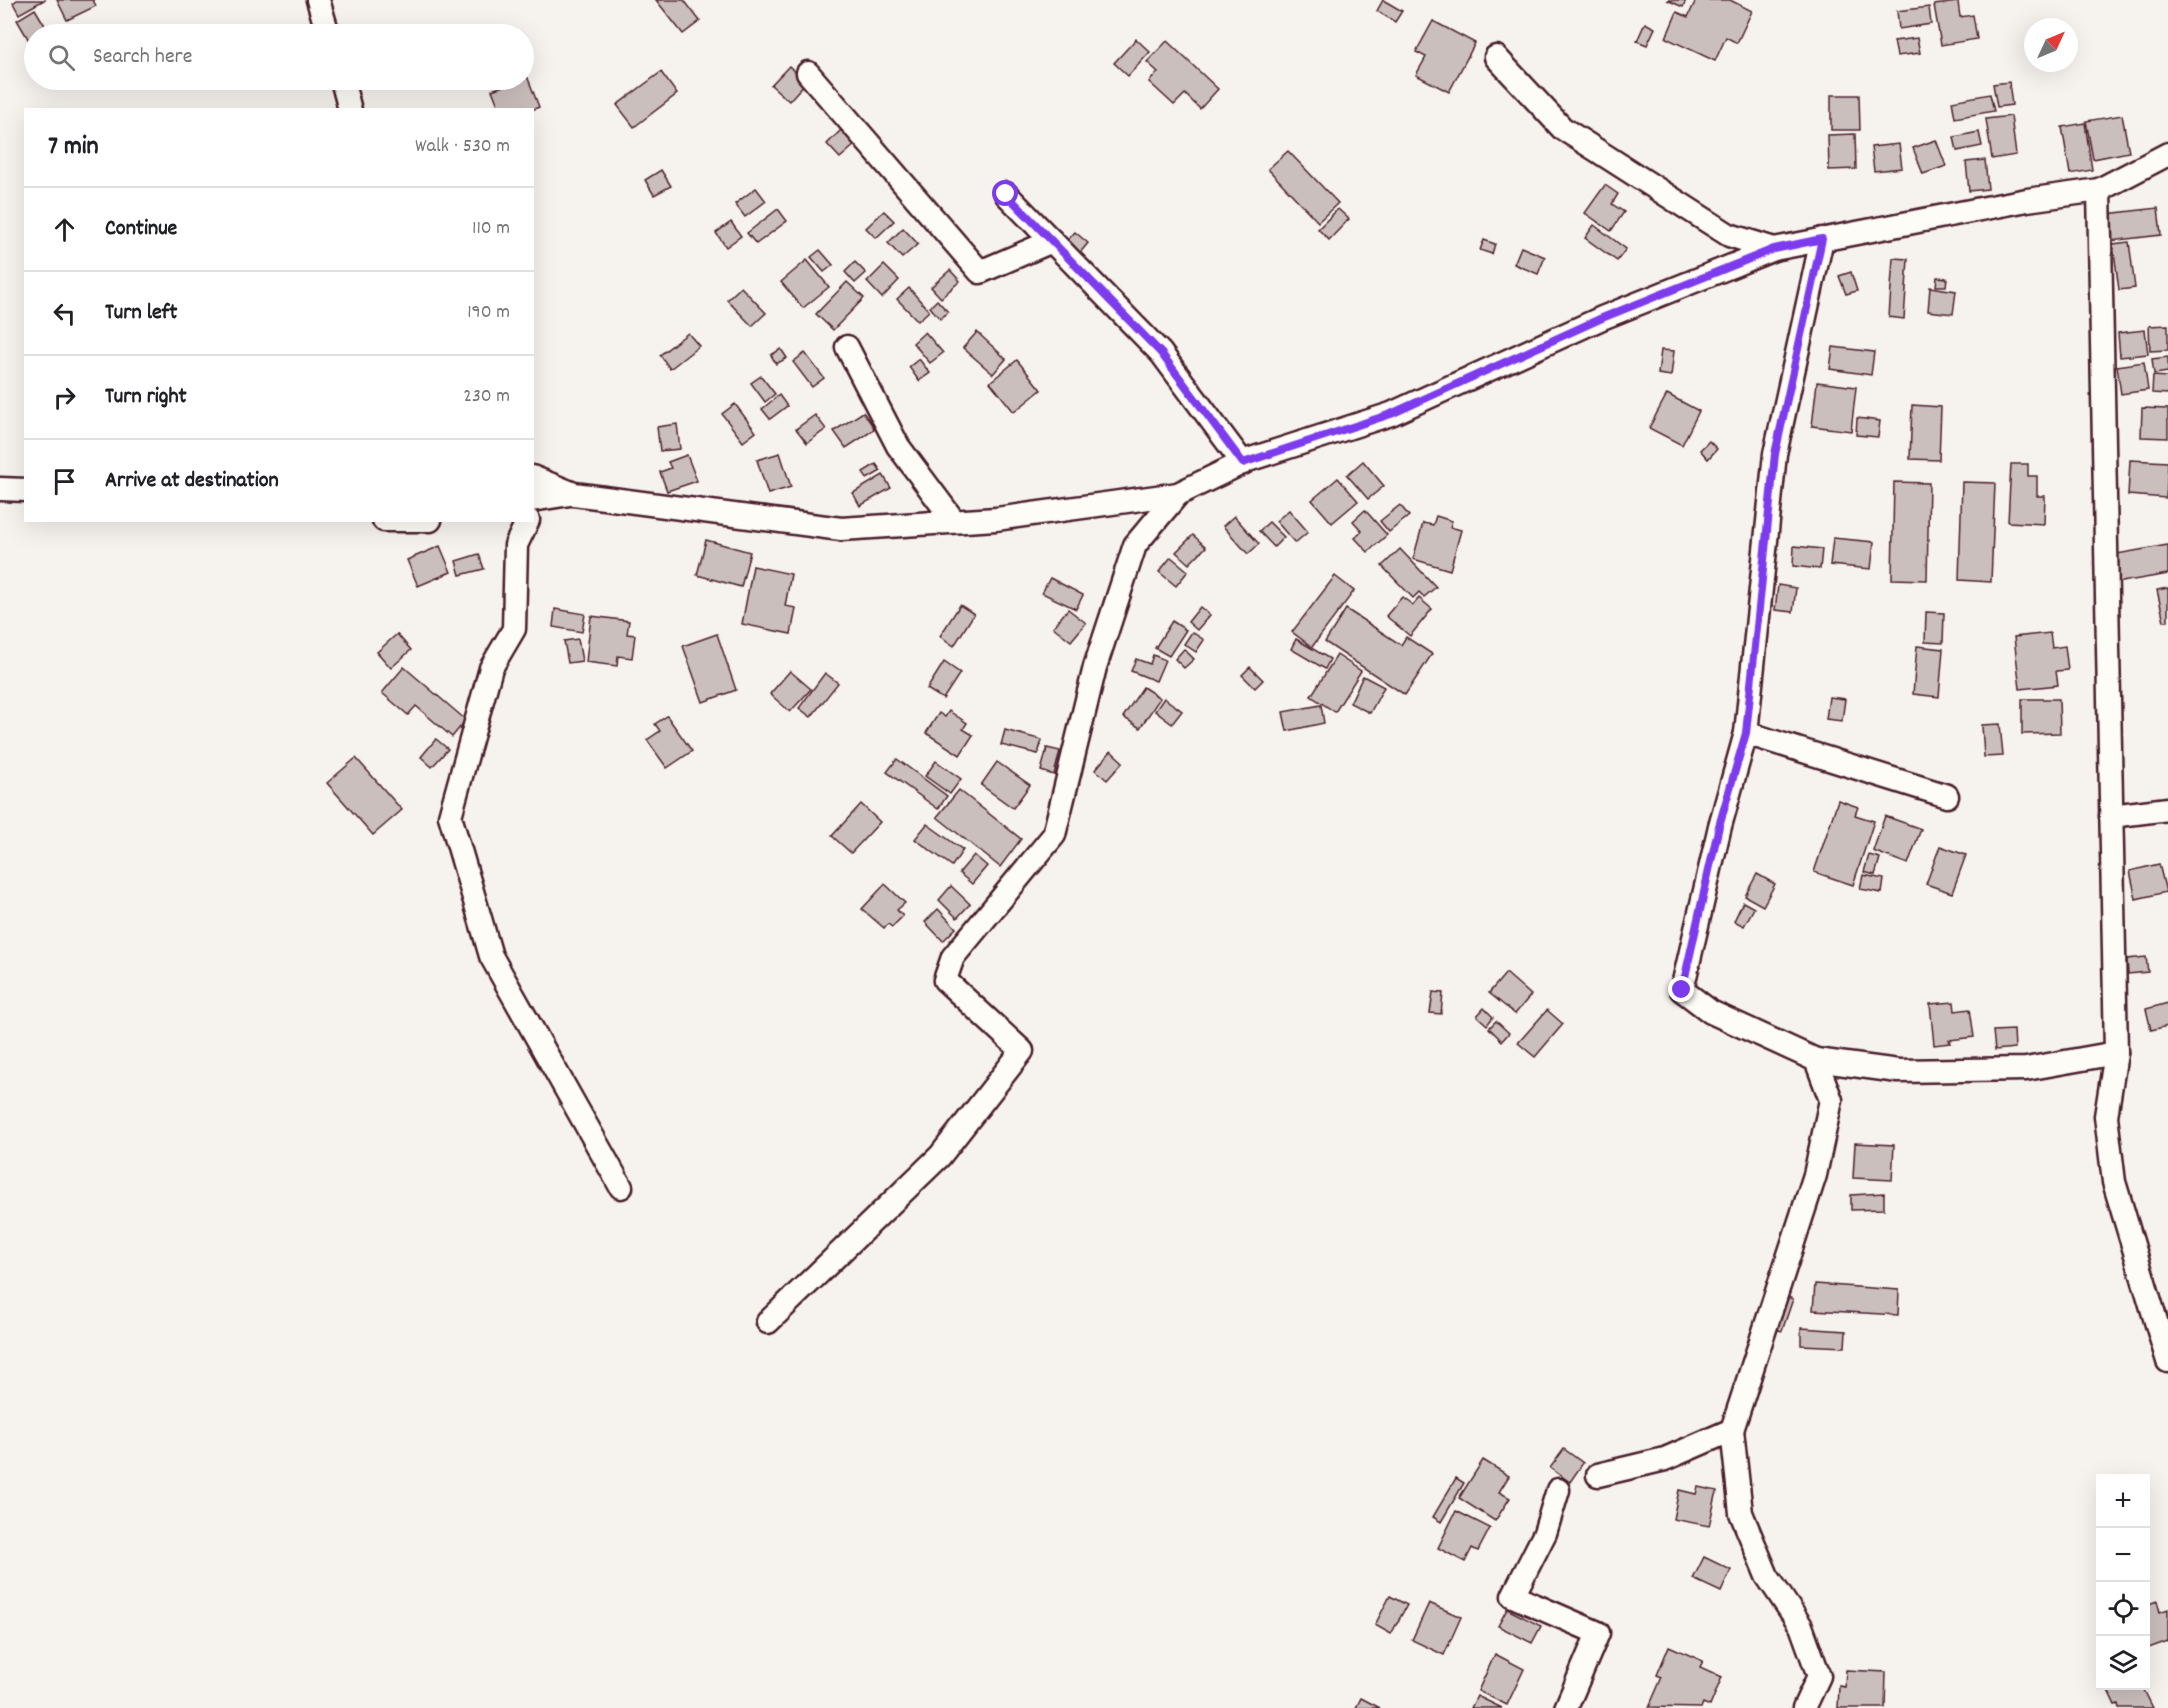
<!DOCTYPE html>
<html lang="en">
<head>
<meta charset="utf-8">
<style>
  :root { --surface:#fff; --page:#f2f2f2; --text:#202124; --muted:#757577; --line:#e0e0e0 }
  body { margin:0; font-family:Dekko,sans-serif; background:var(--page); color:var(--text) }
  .controls { position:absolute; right:18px; bottom:18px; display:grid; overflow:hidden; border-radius:0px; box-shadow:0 6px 24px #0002 }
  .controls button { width:54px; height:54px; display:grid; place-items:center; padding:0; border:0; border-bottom:2px solid var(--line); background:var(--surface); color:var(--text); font:30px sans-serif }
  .compass { position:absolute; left:2024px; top:18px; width:54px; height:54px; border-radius:50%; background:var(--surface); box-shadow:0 6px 24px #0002; rotate:46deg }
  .stop { position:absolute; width:18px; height:18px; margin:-14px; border:4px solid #7c3aed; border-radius:50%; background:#fff }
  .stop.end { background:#7c3aed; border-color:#fff; box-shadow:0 2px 6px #0008 }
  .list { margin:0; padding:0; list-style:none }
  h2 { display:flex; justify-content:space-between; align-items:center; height:78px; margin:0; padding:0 24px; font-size:26px }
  h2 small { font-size:20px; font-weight:400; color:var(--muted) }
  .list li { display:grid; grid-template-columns:39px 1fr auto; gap:18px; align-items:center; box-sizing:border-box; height:84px; padding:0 24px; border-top:2px solid var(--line) }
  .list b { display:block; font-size:22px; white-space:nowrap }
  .list em { font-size:20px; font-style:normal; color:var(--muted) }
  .icon { flex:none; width:33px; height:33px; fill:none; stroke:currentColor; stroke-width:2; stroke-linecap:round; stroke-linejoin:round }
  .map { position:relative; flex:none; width:2168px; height:1708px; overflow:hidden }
  .search { position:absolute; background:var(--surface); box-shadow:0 6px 24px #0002; left:24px; top:24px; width:510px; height:66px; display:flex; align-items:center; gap:15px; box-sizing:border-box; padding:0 21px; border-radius:33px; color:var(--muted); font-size:22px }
  .panel { position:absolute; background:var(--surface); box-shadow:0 6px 24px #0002; left:24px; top:108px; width:510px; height:414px; border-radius:0px }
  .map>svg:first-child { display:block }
  .building { fill:#cbbfbe; stroke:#4a1f2b; stroke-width:1.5 }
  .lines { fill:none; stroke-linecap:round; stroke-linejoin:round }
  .minor-casing { stroke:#4a1f2b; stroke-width:27 }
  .minor { stroke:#fdfcf7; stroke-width:22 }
  .route { stroke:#7c3aed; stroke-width:8 }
</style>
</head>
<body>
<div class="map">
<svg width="2168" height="1708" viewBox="0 0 2168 1708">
  <rect width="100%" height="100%" fill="#f6f3ef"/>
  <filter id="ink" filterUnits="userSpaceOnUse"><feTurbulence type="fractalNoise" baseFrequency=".0167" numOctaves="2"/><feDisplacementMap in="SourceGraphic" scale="12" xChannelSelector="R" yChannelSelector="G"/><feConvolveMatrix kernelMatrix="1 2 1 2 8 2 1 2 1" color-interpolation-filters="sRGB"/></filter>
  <g filter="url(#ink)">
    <g class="building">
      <polygon points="17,0 44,0 19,14 13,3"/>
      <polygon points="57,0 93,0 96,6 67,20"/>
      <polygon points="656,0 684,0 700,21 683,34"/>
      <polygon points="1383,0 1402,11 1395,22 1377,11"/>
      <polygon points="1667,0 1686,0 1683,7"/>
      <polygon points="1696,0 1730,0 1752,11 1737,43 1726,37 1715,61 1666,38 1677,12 1688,17"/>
      <polygon points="1958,2 1960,17 1973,15 1977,39 1941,45 1934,5"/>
      <polygon points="1929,7 1931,24 1899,29 1897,11"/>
      <polygon points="35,9 50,34 34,34 34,49 17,20"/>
      <polygon points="1433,21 1475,43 1449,92 1416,75 1426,57 1416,52"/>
      <polygon points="1645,23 1655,28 1647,45 1637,41"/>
      <polygon points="1917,38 1920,53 1897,56 1894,41"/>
      <polygon points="1136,39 1150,52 1128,76 1114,63"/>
      <polygon points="1167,41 1218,89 1200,109 1185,94 1174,105 1149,82 1158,72 1147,62"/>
      <polygon points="789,66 806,82 789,101 771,85"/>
      <polygon points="524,68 539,107 532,110 500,110 492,90 503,86 500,80 524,80"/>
      <polygon points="661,72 677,94 634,127 617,105"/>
      <polygon points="2009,82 2012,105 1997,107 1993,84"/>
      <polygon points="1990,94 1994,111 1955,118 1952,101"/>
      <polygon points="1831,95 1859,95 1860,130 1831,130"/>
      <polygon points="2122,115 2129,152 2093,159 2086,121"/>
      <polygon points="2011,116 2016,155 1992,159 1986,119"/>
      <polygon points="2085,123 2092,170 2070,174 2062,127"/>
      <polygon points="843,128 857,143 840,158 827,144"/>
      <polygon points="1979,132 1982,146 1957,151 1954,137"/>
      <polygon points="1855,134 1856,169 1829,170 1828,135"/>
      <polygon points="1936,140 1946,166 1923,174 1913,148"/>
      <polygon points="1899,144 1902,168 1874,171 1871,147"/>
      <polygon points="1288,151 1338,203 1318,222 1268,169"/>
      <polygon points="1985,160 1988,189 1969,191 1966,162"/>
      <polygon points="661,170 671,186 654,195 645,180"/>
      <polygon points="1605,185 1618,194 1612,204 1624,212 1611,231 1585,213"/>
      <polygon points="756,188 766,201 745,217 735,204"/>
      <polygon points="2158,208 2161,235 2110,241 2106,214"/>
      <polygon points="778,209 787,221 756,244 747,233"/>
      <polygon points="1338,209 1349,219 1329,240 1318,229"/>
      <polygon points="884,211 894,221 876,238 866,228"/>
      <polygon points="731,222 741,236 726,247 716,233"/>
      <polygon points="1594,225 1626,249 1617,261 1585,238"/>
      <polygon points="903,228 918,244 902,258 888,243"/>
      <polygon points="1075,232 1088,243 1079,254 1066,242"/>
      <polygon points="1484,240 1495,244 1492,254 1480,250"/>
      <polygon points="2129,242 2135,288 2119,290 2113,244"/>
      <polygon points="1521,247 1545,257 1538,274 1514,264"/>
      <polygon points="820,250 833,265 824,272 811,257"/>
      <polygon points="1893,258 1908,259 1904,319 1889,317"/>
      <polygon points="807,260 829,287 803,308 781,282"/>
      <polygon points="855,262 866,273 855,283 845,272"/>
      <polygon points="884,265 899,280 882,298 867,282"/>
      <polygon points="950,270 960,281 941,298 931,287"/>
      <polygon points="1851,272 1857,291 1846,294 1839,276"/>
      <polygon points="1937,277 1947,278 1946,286 1936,286"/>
      <polygon points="847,282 864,298 833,330 816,314"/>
      <polygon points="741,287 766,313 752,326 727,300"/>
      <polygon points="1930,287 1956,291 1953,314 1928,311"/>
      <polygon points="909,288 929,311 918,321 897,299"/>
      <polygon points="937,300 948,312 940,319 930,307"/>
      <polygon points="2168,325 2168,350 2150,351 2149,326"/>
      <polygon points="2145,330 2148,354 2120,357 2118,333"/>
      <polygon points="925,332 943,353 930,363 913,343"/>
      <polygon points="977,332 1006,359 993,374 963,348"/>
      <polygon points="688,333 699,346 670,369 660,355"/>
      <polygon points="1833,347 1874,352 1871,375 1830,369"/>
      <polygon points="781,349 787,358 776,364 771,355"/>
      <polygon points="1661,350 1674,351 1671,376 1658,374"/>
      <polygon points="805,353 824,378 812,387 793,362"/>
      <polygon points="2168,357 2168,372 2154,374 2152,359"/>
      <polygon points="919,359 930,373 919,381 909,367"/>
      <polygon points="1017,360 1041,390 1014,412 990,382"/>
      <polygon points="2144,362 2148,390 2121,394 2117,366"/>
      <polygon points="761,376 775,394 765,402 751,383"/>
      <polygon points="2153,376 2168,377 2168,394 2152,393"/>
      <polygon points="1817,382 1856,387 1851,431 1812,426"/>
      <polygon points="1667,394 1699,411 1682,445 1649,428"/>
      <polygon points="779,395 787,406 770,419 762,409"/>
      <polygon points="735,404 756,432 743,442 722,414"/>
      <polygon points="1912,405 1941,407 1939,460 1910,459"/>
      <polygon points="2142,408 2168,409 2168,438 2141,437"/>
      <polygon points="863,412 875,429 846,448 834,431"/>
      <polygon points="815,415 826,429 807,443 796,429"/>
      <polygon points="1857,418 1880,421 1878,437 1856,435"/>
      <polygon points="677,424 680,449 660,451 657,427"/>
      <polygon points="1709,441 1717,449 1708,459 1700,450"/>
      <polygon points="780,453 791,487 768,494 757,460"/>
      <polygon points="687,455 697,481 667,491 660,472 671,468 668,462"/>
      <polygon points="2130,460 2168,462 2166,498 2128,495"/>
      <polygon points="1363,461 1384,486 1368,499 1347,475"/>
      <polygon points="876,464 881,471 867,479 863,472"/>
      <polygon points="2011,464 2028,464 2028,476 2037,476 2037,496 2045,496 2044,524 2008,522"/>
      <polygon points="883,475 891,488 860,506 853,493"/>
      <polygon points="1338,478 1358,501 1332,523 1312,500"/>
      <polygon points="1894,482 1929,483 1927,580 1892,579"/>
      <polygon points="1962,482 1995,483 1991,582 1959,580"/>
      <polygon points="1400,505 1409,516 1389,532 1380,521"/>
      <polygon points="1289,510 1308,532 1295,543 1276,521"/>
      <polygon points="1365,510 1387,535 1368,552 1355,538 1362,531 1353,521"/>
      <polygon points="1234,516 1259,544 1248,554 1223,526"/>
      <polygon points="1436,516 1452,521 1450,527 1461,530 1450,570 1413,559 1423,523 1433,525"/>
      <polygon points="1269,522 1284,537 1274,547 1259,531"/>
      <polygon points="1193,535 1206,547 1189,564 1176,552"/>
      <polygon points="1833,538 1874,542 1871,569 1830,565"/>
      <polygon points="706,540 750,552 741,587 697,575"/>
      <polygon points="2168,545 2168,574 2116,583 2111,555"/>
      <polygon points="440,546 451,572 418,586 407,560"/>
      <polygon points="1794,546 1822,549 1820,569 1793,566"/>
      <polygon points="1400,549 1436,587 1424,597 1419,592 1413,598 1382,566"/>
      <polygon points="479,554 484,569 460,575 456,561"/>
      <polygon points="1171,557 1188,571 1176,586 1159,572"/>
      <polygon points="753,566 791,574 785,606 796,608 791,634 742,624"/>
      <polygon points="1335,576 1354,591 1312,647 1292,632"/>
      <polygon points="1050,578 1083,595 1076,609 1042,593"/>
      <polygon points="1778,585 1796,588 1793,612 1775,610"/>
      <polygon points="2168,588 2168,621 2164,621 2157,590"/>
      <polygon points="1402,597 1413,605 1419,598 1432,609 1410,636 1386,616"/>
      <polygon points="960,605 974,614 954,646 940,636"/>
      <polygon points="1200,607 1210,615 1197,630 1188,622"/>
      <polygon points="555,609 585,614 582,632 553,627"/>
      <polygon points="1068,609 1086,623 1071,641 1053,627"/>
      <polygon points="1346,609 1401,645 1406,637 1432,654 1405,695 1325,642"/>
      <polygon points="1926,612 1944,613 1943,643 1925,642"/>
      <polygon points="591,616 629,621 627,634 635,635 632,658 618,656 617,666 586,662"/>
      <polygon points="1172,621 1186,630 1169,656 1155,648"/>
      <polygon points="1192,632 1204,640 1196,652 1184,644"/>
      <polygon points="2050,633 2052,648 2065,646 2068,670 2056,671 2058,685 2020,689 2014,637"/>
      <polygon points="397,634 411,650 391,668 377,652"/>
      <polygon points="717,634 736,690 703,702 683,646"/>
      <polygon points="578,639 582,661 568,663 564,641"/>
      <polygon points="1296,639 1330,659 1325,669 1291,649"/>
      <polygon points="1917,646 1943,649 1939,697 1913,694"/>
      <polygon points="1184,649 1194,659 1184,668 1175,659"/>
      <polygon points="1153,655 1165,660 1156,681 1131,671 1136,659 1150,664"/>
      <polygon points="1337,655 1361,671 1335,712 1311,696"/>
      <polygon points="944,662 960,673 943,699 927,689"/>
      <polygon points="404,667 466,720 452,737 416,706 408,715 382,693"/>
      <polygon points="1250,667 1263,680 1255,688 1242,675"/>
      <polygon points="790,671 811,689 790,712 770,694"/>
      <polygon points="825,673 838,683 811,717 799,708"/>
      <polygon points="1363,676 1384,687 1370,713 1350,703"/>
      <polygon points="1143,687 1160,698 1140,728 1123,717"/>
      <polygon points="1829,697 1845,699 1842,721 1826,719"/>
      <polygon points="1164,698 1182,711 1172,724 1155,711"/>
      <polygon points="2022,699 2059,699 2060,733 2022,734"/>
      <polygon points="1321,705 1324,723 1287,731 1283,712"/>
      <polygon points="949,711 967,723 963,729 973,735 960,755 926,733 939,713 945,717"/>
      <polygon points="667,716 692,751 667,768 647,740 660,731 655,724"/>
      <polygon points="2000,724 2003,756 1984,757 1982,725"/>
      <polygon points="1005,730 1042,740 1038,754 1001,745"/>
      <polygon points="436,739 448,749 432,767 421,757"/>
      <polygon points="1047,748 1060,751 1054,775 1041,771"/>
      <polygon points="1111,751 1123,762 1107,780 1095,770"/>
      <polygon points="356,758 402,810 373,835 327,783"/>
      <polygon points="897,759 947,796 938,809 887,772"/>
      <polygon points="936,761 961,779 950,794 925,776"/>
      <polygon points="997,762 1030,785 1013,808 981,785"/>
      <polygon points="959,790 1021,839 1000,867 937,817"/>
      <polygon points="1838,800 1858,807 1855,815 1874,821 1853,885 1814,872"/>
      <polygon points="861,804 880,822 851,853 832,836"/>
      <polygon points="1885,816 1921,829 1908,864 1873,851"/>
      <polygon points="927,824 963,850 952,866 915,839"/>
      <polygon points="1940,846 1966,855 1952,893 1926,884"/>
      <polygon points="974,855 987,866 972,884 959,873"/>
      <polygon points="1869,855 1880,858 1875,875 1864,872"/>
      <polygon points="2159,864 2166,892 2136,899 2130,871"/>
      <polygon points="1757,874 1775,884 1763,906 1745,896"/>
      <polygon points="1863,875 1884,879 1882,893 1860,889"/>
      <polygon points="885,884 905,903 897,910 903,916 892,927 888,924 884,928 862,909"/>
      <polygon points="951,886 970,904 957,918 939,900"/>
      <polygon points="1743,902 1754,908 1744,926 1734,921"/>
      <polygon points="938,909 956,928 943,941 925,922"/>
      <polygon points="2146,957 2148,972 2128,974 2127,959"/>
      <polygon points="1506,973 1531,995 1515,1014 1489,993"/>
      <polygon points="1433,992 1443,993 1441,1014 1430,1013"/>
      <polygon points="1954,1002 1955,1011 1970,1009 1974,1037 1949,1040 1951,1043 1934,1045 1930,1004"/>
      <polygon points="2168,1003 2168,1026 2151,1030 2146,1009"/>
      <polygon points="1484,1008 1493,1017 1487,1025 1477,1016"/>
      <polygon points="1547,1010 1563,1024 1535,1057 1518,1043"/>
      <polygon points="1496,1021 1509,1033 1502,1041 1489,1028"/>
      <polygon points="2014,1030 2015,1048 1995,1050 1993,1031"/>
      <polygon points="1855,1143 1894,1145 1892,1180 1853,1178"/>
      <polygon points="1884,1193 1884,1209 1851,1210 1851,1195"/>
      <polygon points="1815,1284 1899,1290 1898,1315 1813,1310"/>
      <polygon points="1780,1294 1793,1299 1782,1331 1769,1327"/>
      <polygon points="1801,1328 1846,1331 1845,1347 1801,1345"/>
      <polygon points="1564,1449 1583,1463 1570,1482 1550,1468"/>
      <polygon points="1483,1460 1509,1476 1499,1492 1510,1498 1495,1521 1459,1498"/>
      <polygon points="1456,1478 1464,1483 1441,1522 1433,1517"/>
      <polygon points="1698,1487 1717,1491 1709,1526 1673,1519 1679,1490 1696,1494"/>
      <polygon points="1456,1511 1490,1528 1478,1551 1472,1548 1465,1562 1438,1548"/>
      <polygon points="1704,1557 1731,1570 1721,1592 1693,1579"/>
      <polygon points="1390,1596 1407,1605 1391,1634 1375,1625"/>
      <polygon points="2157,1601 2160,1612 2168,1609 2168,1641 2146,1649 2146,1605"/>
      <polygon points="1429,1603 1461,1617 1444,1655 1412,1640"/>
      <polygon points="1507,1609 1541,1626 1532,1643 1498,1626"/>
      <polygon points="1669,1646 1703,1661 1700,1667 1722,1677 1710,1706 1703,1703 1701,1708 1649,1707 1662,1677 1657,1675"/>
      <polygon points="1495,1654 1524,1669 1507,1705 1478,1691"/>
      <polygon points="1846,1670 1886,1672 1885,1708 1838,1708 1839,1686 1845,1687"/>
      <polygon points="2106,1686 2142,1686 2153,1708 2119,1708 2118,1704 2115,1705"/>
      <polygon points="1477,1696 1502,1708 1471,1708"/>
      <polygon points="1361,1698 1380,1708 1356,1708"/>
    </g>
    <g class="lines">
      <g class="minor-casing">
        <g id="minor">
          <polyline points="318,0 328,34"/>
          <polyline points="1496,57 1562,128 1729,235 1774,249"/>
          <polyline points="808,73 980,272 1052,241"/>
          <polyline points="342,80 350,110"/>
          <polyline points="2099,190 2116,1053 2106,1116 2114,1182 2168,1361"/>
          <polyline points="1006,194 1161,353 1243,463"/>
          <polyline points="1822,239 1775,454 1746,733 1720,826 1682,990 1711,1012 1816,1060 1898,1071 2026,1069 2116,1053"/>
          <polyline points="847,347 898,446 954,521"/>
          <polyline points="532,477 574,494 841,529 996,519 1178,494 1248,460 1391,414 1602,318 1774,249 2027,200 2099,190 2168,154"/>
          <polyline points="0,489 26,490"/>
          <polyline points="532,500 570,494"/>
          <polyline points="384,520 430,520"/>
          <polyline points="528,520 516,545 514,629 491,668 450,816 491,956 621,1187"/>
          <polyline points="1746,733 1947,796"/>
          <polyline points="2111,816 2168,809"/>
          <polyline points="768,1322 940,1156 1022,1051 945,980 953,957 1054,835 1095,667 1135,545 1178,494"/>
          <polyline points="1732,1430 1741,1513 1767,1576 1801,1626 1819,1676 1804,1708"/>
          <polyline points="1598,1475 1665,1459 1732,1430 1815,1175 1831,1100 1816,1060"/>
          <polyline points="1558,1490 1545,1533 1513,1596 1598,1633 1566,1708"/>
        </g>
      </g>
      <use href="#minor" class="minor"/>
    </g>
  </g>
  <g class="lines" filter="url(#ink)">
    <polyline class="route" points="1006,194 1161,353 1243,463 1391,414 1602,318 1774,249 1822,239 1775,454 1746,733 1719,826 1682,990"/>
  </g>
</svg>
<div class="controls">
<button>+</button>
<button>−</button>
<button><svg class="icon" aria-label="locate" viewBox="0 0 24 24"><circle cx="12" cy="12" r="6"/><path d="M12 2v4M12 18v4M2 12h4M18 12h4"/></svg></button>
<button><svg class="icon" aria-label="layers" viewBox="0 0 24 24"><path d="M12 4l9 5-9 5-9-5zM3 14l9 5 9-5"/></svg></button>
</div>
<svg class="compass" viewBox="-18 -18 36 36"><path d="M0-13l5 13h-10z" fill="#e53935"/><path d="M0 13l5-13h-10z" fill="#757577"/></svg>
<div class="stop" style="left:1006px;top:194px"></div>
<div class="stop end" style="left:1682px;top:990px"></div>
<div class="search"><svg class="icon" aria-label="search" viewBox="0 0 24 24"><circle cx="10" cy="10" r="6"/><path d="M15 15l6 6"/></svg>Search here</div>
<section class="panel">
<h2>7 min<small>Walk · 530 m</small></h2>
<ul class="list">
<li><svg class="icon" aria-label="ahead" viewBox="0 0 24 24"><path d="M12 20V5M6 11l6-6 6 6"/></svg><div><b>Continue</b></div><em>110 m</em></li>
<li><svg class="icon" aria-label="left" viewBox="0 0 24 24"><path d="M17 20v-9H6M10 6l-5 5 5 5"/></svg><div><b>Turn left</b></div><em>190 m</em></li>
<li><svg class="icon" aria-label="right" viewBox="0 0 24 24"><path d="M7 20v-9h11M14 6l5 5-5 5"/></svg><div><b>Turn right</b></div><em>230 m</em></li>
<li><svg class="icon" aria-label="arrive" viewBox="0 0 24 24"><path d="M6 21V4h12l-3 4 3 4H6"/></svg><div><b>Arrive at destination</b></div></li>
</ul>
</section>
</div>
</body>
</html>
